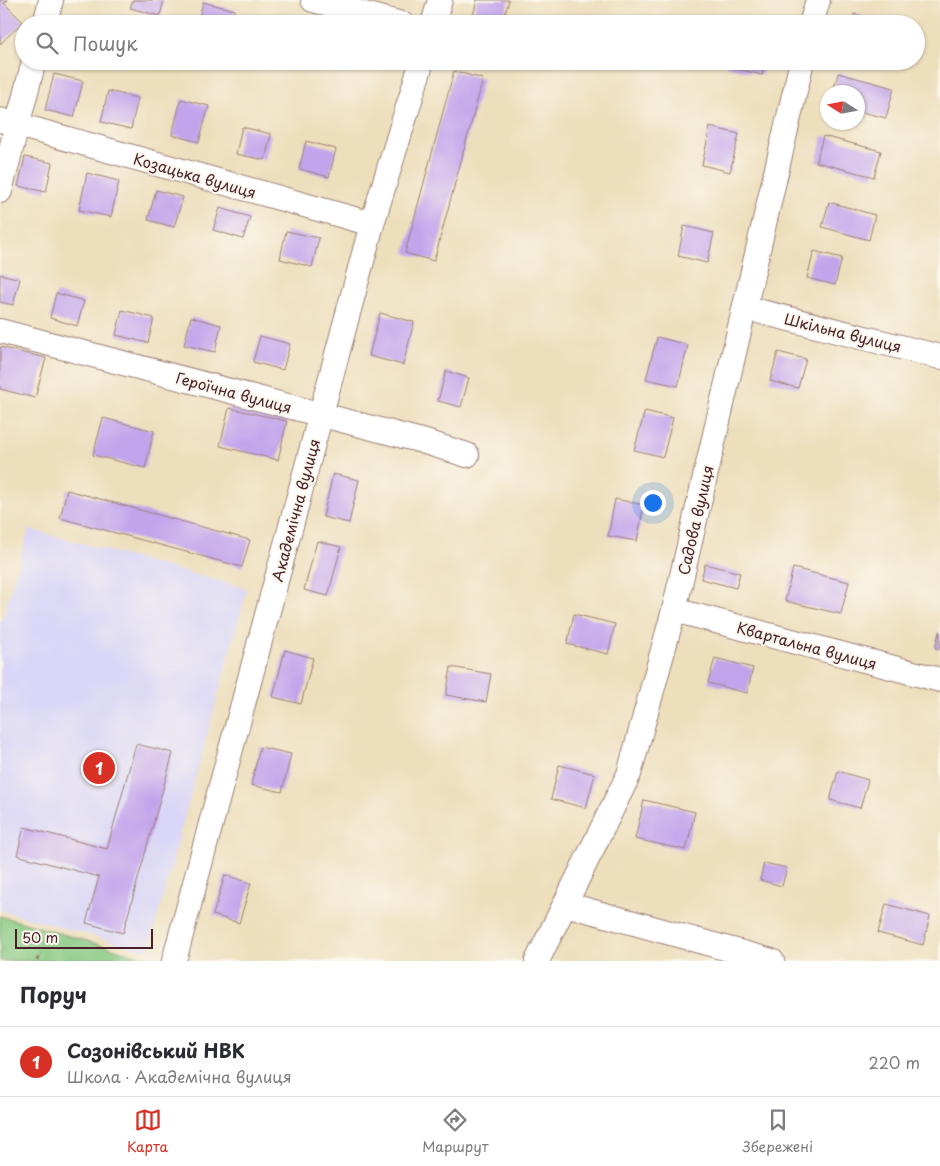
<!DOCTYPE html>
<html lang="uk">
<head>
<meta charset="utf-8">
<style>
  :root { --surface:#fff; --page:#f2f2f3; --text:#2b2b33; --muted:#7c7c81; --line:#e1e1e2; --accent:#d93025 }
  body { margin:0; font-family:"Playpen Sans",sans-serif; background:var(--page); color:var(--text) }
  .compass { position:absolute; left:820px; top:85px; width:45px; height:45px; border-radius:50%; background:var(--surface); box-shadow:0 1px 4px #0004; rotate:281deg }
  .scale { position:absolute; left:15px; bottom:12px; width:138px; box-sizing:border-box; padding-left:5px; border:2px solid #4a1f2b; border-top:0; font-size:14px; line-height:18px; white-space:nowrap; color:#4a1f2b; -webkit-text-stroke:4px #fbf7ec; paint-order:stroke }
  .you { position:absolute; left:652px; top:502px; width:18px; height:18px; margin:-12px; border:4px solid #fff; border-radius:50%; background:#1a73e8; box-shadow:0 0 0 8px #1a73e833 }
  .badge { display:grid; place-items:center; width:32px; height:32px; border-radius:50%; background:var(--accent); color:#fff; font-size:16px; font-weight:700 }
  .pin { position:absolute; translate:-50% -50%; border:2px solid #fff; box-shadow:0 1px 5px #0006 }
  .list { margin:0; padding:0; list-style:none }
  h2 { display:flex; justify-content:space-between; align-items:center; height:65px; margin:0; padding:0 20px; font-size:21px }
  h2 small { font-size:16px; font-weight:400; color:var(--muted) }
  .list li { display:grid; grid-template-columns:32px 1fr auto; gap:15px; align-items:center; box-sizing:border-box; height:70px; padding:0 20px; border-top:1px solid var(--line) }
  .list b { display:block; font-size:19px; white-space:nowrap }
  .list p { margin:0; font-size:16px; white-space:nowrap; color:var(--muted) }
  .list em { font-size:16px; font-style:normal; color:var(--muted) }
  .icon { flex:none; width:28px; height:28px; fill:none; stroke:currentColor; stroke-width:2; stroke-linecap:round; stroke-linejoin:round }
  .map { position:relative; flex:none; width:940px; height:961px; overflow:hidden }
  .search { position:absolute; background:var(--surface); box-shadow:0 1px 4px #0004; left:15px; right:15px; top:15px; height:55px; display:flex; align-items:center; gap:12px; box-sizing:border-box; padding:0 18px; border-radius:28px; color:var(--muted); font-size:19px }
  .sheet { height:135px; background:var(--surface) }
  nav { display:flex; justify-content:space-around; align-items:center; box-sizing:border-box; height:70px; border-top:1px solid var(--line); background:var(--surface); font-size:14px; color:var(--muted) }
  nav a { display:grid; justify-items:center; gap:2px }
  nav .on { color:var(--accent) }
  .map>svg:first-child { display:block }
  .built { fill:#d9d6f7 }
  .green { fill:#87c981; stroke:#687456 }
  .building { fill:#c3a4ec }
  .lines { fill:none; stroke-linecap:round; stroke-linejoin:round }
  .minor-casing { stroke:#9c7e74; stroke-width:26 }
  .path { stroke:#9c7e74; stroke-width:3; stroke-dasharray:4 4; stroke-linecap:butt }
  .minor { stroke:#fff; stroke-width:24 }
  .labels { text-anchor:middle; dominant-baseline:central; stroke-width:4; stroke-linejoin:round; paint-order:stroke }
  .street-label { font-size:15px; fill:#4a1f2b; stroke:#fbf7ec }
</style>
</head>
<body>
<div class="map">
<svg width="940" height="961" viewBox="0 0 940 961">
  <rect width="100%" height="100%" fill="#fbf7ec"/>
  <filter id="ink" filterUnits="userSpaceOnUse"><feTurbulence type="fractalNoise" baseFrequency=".02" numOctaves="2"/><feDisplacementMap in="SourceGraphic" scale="10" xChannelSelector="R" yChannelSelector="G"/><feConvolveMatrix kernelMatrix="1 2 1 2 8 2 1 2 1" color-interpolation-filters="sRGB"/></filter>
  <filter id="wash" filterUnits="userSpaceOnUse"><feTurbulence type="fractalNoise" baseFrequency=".0096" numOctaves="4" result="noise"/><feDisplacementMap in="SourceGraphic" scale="20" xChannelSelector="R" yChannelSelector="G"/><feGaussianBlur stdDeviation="1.12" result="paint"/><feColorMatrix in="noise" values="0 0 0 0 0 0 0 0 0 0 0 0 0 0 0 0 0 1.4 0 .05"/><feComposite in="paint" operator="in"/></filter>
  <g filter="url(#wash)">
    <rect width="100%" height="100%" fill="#eddebc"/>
    <polygon class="built" points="29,529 247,589 148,951 0,910 0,626"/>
    <polygon class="green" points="0,916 157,961 0,961"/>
    <g id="blocks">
      <g class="building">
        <polygon points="0,0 8,0 4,3 23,22 0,44"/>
        <polygon points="133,0 164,0 160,16 130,8"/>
        <polygon points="477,0 509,0 502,24 471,24"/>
        <polygon points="203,2 235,10 232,24 198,24"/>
        <polygon points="854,14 888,23 887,24 851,24"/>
        <polygon points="270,17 301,23 301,24 268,24"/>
        <polygon points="727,61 765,61 762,75 726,66"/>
        <polygon points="454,71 483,79 434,261 405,253"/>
        <polygon points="838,73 894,88 886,118 858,111 858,92 833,92"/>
        <polygon points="54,74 83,81 74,117 45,110"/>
        <polygon points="108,91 138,98 131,129 101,122"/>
        <polygon points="181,99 209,106 199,142 172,135"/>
        <polygon points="242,127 271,134 265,160 236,154"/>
        <polygon points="710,127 739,134 730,172 702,165"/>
        <polygon points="823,136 881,151 874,177 816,162"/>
        <polygon points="306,141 336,149 329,177 299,169"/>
        <polygon points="25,157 52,163 46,192 18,186"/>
        <polygon points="87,173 119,181 111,217 79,210"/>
        <polygon points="156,190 183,197 174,227 148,220"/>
        <polygon points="829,202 875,215 869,240 822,227"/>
        <polygon points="220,208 250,217 243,239 213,230"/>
        <polygon points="684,226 714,233 707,263 678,256"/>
        <polygon points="286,231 319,238 312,267 280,259"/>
        <polygon points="814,251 842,258 835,285 807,278"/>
        <polygon points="0,274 20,279 13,305 0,302"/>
        <polygon points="56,293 84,301 77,326 50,318"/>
        <polygon points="122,310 154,318 148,343 116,335"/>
        <polygon points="380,313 414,322 403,365 369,356"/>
        <polygon points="191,317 221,325 215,352 184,345"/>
        <polygon points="260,336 290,344 283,370 253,362"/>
        <polygon points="657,337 688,345 678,386 646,379"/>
        <polygon points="0,347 46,358 35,398 0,389"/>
        <polygon points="778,352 806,359 798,388 770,381"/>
        <polygon points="446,371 469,378 461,407 438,401"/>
        <polygon points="229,408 287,421 278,460 220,446"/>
        <polygon points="645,411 673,418 663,457 634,450"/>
        <polygon points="103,418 154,431 145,468 93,455"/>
        <polygon points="333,474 359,480 349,523 323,517"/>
        <polygon points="67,490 250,540 242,567 60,518"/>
        <polygon points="615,499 644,505 637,541 608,536"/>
        <polygon points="317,541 341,547 328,596 304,590"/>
        <polygon points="705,564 740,573 736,588 701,579"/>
        <polygon points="793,568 849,582 841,614 785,601"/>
        <polygon points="574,614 615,624 608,654 567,644"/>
        <polygon points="939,632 940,632 940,649 935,648"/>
        <polygon points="285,650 313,658 301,704 273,697"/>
        <polygon points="715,658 753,668 747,693 708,683"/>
        <polygon points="451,667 491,674 486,702 446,695"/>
        <polygon points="136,744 173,753 123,933 86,923 99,877 17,855 24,827 107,849"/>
        <polygon points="260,747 291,754 282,792 251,785"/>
        <polygon points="559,765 595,774 586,808 551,799"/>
        <polygon points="838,771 868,780 860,808 830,800"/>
        <polygon points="644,800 695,812 686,850 635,839"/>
        <polygon points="764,863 787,868 782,886 760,880"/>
        <polygon points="225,875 251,883 239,923 213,915"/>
        <polygon points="886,904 930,916 923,945 878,933"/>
      </g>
    </g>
  </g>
  <g filter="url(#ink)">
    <use href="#blocks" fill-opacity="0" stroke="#9c7e74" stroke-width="1"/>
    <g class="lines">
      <g class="minor-casing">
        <g id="minor">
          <polyline points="313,0 402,24"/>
          <polyline points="45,24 51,0"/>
          <polyline points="433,24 440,0"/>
          <polyline points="811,24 818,0"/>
          <polyline points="0,120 372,224"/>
          <polyline points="0,191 34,61"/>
          <polyline points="746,308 940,357"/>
          <polyline points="0,331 422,441 467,455"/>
          <polyline points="674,610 940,680"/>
          <polyline points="565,904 772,961"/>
          <polyline points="174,961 372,224 422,61"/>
          <polyline points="537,961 629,774 674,610 802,61"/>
        </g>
      </g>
      <polyline class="path" points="37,961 40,953"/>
      <use href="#minor" class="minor"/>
    </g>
  </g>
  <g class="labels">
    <g class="street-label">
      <text transform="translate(195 175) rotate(16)">Козацька вулиця</text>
      <text transform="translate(843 332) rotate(14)">Шкільна вулиця</text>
      <text transform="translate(234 392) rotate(15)">Героїчна вулиця</text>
      <text transform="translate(295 510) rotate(-75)">Академічна вулиця</text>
      <text transform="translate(695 520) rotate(-77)">Садова вулиця</text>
      <text transform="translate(807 645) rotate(15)">Квартальна вулиця</text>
    </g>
  </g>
</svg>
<svg class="compass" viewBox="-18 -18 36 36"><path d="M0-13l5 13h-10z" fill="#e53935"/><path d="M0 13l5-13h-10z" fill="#7c7c81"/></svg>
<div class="scale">50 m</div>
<div class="you"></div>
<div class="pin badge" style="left:99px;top:768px">1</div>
<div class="search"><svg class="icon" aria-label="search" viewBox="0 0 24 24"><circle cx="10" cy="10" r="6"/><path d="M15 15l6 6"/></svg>Пошук</div>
</div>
<section class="sheet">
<h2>Поруч<small></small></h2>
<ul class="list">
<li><span class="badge">1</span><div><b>Созонівський НВК</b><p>Школа · Академічна вулиця</p></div><em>220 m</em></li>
</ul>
</section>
<nav>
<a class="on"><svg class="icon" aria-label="map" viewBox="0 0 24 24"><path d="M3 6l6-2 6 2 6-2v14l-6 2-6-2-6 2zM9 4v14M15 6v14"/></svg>Карта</a>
<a><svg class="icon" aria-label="directions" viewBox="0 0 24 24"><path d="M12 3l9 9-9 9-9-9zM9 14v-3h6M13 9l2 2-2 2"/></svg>Маршрут</a>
<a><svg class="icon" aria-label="saved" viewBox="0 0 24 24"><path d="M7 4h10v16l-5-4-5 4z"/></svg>Збережені</a>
</nav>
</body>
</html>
